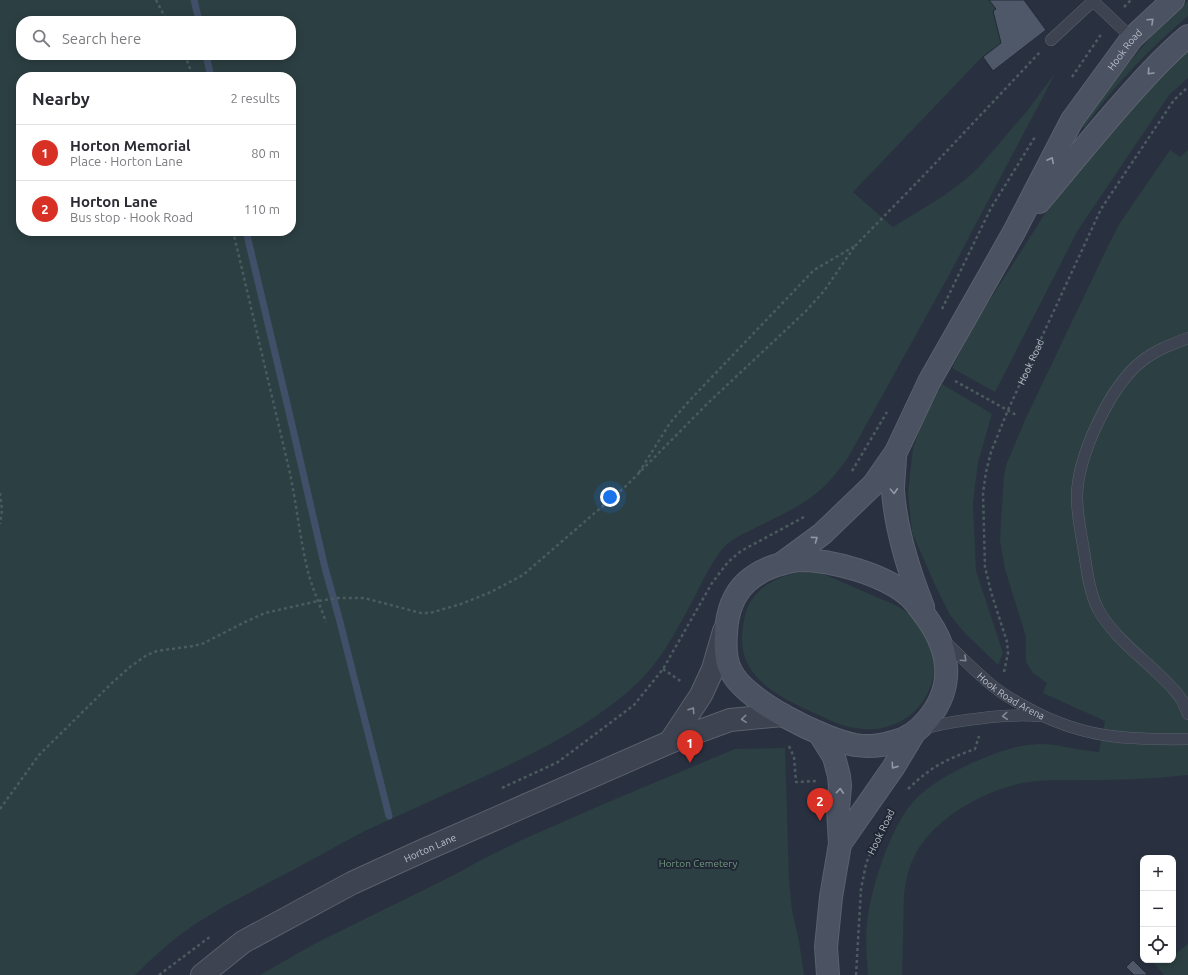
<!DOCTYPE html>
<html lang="en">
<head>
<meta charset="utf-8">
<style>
  :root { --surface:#fff; --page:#f2f2f3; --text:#2b2b33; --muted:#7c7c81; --line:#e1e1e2; --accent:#d93025 }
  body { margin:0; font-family:Ubuntu,sans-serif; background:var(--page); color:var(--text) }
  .controls { position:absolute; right:12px; bottom:12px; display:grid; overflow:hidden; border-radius:8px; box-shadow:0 2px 10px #0003 }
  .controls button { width:36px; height:36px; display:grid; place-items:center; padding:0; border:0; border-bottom:1px solid var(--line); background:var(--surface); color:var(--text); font:20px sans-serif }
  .you { position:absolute; left:610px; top:497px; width:14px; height:14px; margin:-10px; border:3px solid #fff; border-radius:50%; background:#1a73e8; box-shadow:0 0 0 6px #1a73e833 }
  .badge { display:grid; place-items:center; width:26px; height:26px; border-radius:50%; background:var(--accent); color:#fff; font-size:13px; font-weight:700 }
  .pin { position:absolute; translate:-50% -33px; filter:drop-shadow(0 1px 2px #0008) }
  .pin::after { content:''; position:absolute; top:21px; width:14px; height:12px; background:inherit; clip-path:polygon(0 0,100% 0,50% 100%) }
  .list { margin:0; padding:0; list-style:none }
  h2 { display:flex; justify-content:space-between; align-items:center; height:52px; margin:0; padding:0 16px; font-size:17px }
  h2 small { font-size:13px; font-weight:400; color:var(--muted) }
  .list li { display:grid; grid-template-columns:26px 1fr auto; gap:12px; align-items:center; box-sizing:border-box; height:56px; padding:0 16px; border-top:1px solid var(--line) }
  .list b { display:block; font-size:15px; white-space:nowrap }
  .list p { margin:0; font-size:13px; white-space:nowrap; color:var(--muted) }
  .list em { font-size:13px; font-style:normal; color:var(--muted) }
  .icon { flex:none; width:22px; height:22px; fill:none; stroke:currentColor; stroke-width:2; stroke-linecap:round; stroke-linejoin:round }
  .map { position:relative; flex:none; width:1188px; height:975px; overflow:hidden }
  .search { position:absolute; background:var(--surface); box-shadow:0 2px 10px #0003; left:16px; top:16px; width:280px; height:44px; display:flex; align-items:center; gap:10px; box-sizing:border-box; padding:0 14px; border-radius:16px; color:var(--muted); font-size:15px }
  .panel { position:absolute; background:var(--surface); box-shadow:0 2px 10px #0003; left:16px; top:72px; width:280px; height:164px; border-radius:16px }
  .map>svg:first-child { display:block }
  .green { fill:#2c3f42; fill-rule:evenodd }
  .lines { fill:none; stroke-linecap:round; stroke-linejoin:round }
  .stream { stroke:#424f69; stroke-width:7 }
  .building { fill:#4f5868; stroke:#232a37 }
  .service-casing { stroke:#5a616d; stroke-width:12 }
  .tertiary-casing { stroke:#5a616d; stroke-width:24 }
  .secondary-casing { stroke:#5a616d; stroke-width:24 }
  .path { stroke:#4b5b60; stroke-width:2.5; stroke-dasharray:3 3; stroke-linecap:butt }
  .service { stroke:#3d4350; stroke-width:11 }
  .tertiary { stroke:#3d4350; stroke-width:22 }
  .secondary { stroke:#4b5262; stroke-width:22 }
  .oneway { stroke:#9299a6 }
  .oneway2 { stroke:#818793 }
  .labels { text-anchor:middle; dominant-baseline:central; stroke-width:4; stroke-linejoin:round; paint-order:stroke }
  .street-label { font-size:10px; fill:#b9bfca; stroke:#212835 }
  .park-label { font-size:10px; fill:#73997f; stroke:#212835 }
</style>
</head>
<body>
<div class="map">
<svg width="1188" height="975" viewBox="0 0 1188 975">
  <rect width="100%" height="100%" fill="#293140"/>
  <g class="green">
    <path d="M0 0H989L996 9 993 11 1001 43 982 57 853 192 893 227 942 197 965 180 980 166 1027 111 1056 72 949 275 850 454C824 494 804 504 763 524 750 531 735 536 724 547 711 562 703 581 694 598 672 639 657 670 619 699 568 740 507 766 448 793 421 806 392 818 365 831 340 844 315 858 289 872 257 889 224 905 194 925 172 939 154 957 135 975H0ZM21 21H291V55H21ZM21 77H291V231H21Z"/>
    <path d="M1188 1V16C1149 49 1114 85 1085 127L1081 128 1079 127 1096 102 1154 33Z"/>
    <polygon points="1188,49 1188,78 1169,95 1078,230 995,392 952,368 976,322 1044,215 1091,153 1134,101"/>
    <path d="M1170 150 1180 157 1188 150V775C1154 779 1119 780 1085 780 1064 781 1042 779 1022 783 983 791 935 818 916 853 909 866 906 880 904 894L902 975H868C867 958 865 941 867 924 870 890 890 829 912 803 928 785 951 773 972 763 993 754 1015 745 1039 744 1059 744 1079 751 1099 752L1105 721 1043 693 1047 683 1033 673 1026 662V637L1005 569 1000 540 1004 475 1007 463 1025 420 1109 244 1120 223Z"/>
    <polygon points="942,384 992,414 978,462 973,503 976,571 1003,653 998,665 964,632 950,615 936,587 912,532 908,493 913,448 922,423"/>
    <path d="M805 572 821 573 897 606C906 611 921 622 926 631 929 637 930 643 931 649 934 657 935 664 934 673 928 712 893 735 855 728 840 726 826 718 812 712 779 697 740 678 742 635 743 626 744 617 747 609 758 584 780 575 805 572Z"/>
    <polygon points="785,748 789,880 792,911 799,941 804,975 260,975 316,943 450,877 483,859 524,839 606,803 735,749"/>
    <polygon points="1188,944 1188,975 1164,975 1151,960 1173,960 1173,956"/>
  </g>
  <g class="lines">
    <g class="stream">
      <polyline points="194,0 199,21"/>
      <polyline points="206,55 211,77"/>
      <polyline points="246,231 289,412 325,568 339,618 389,816"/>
    </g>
  </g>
  <g class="building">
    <polygon points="989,0 1024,0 1046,30 993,71 983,57 1001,43 993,11 996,9"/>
    <polygon points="1133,960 1147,974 1146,975 1134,975 1126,967"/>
  </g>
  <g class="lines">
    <g class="service-casing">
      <g id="service">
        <polyline points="1092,0 1132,38"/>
        <polyline points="1051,40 1093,1"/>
        <path d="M1188 338C1172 344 1156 350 1142 361 1110 386 1077 457 1077 497 1077 515 1081 533 1084 551 1087 571 1089 591 1098 609 1116 642 1151 663 1175 691L1182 700 1188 714"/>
        <path id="s2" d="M944 641C962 657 979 676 998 690 1006 696 1015 701 1024 706 1080 738 1125 740 1188 739"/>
        <path d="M923 729C938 724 952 722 967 720 991 717 1014 714 1039 716"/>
      </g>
    </g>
    <g class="tertiary-casing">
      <g id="tertiary">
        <polyline points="670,742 701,695 713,669 724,631"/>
        <path id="s3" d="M202 975 243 942 352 883 422 851 670 742 730 720 783 715"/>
      </g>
    </g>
    <g class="secondary-casing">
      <g id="secondary">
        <path d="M1039 202C1065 171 1091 139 1118 108 1140 83 1162 58 1188 36"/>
        <path d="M895 454C895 466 893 479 893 491 896 531 908 569 923 607"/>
        <path d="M799 560C832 560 884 574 910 597 916 603 921 610 926 617 950 650 955 686 928 719 919 730 907 739 893 742 881 746 868 747 855 745 823 739 745 701 731 671 725 660 725 646 726 633 728 587 755 567 799 560Z"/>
        <path id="s4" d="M784 562 822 534 873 485 896 452 929 382 1014 232 1072 120 1132 38 1173 0"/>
        <polyline points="819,733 834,757 839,776 840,786 838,809 840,844 831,897 826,947 828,975"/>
        <polyline points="840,844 893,768 914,733"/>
      </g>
    </g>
    <g class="path">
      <polyline points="156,0 167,21"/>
      <polyline points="1124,7 1131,0"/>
      <polyline points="185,55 193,77"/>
      <polyline points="1072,77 1102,33"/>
      <path d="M233 231 289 469C296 500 299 532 306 563 310 584 319 602 326 622"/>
      <polyline points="855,246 928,171 1040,52"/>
      <polyline points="942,309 991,208 1035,137"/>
      <polyline points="955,381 1018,416"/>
      <polyline points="852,471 887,412"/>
      <polyline points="0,493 2,510 0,524"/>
      <polyline points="663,669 682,682"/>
      <path id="s1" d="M1004 672 1008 653 1007 642 991 592 985 567 983 493 986 472 991 452 1008 410 1101 209 1174 100 1188 87"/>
      <polyline points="789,746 794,757 796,782 817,781"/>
      <polyline points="502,788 558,762 634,705 663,669 712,583 728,562 741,551 804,517"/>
      <path d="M908 789C932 766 945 760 975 749L979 736"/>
      <polyline points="0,809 39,755 113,682 130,667 147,655 157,651 193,646 202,644 245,622 265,613 318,601 338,598 364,598 421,613 430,613 461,604 491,592 523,575 626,486 638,474 708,403 806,311 824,291 855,246 814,270 689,401 670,423 638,474"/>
      <polyline points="159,975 211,936"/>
      <polyline points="856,975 861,889 866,864 879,831"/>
    </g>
    <use href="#service" class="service"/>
    <use href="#tertiary" class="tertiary"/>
    <use href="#secondary" class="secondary"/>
  </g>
  <defs><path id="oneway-chevron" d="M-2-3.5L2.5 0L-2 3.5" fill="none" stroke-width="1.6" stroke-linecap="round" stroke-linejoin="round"/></defs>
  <g class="oneway">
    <use href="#oneway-chevron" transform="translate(1151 21) rotate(-43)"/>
    <use href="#oneway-chevron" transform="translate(1150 72) rotate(133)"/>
    <use href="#oneway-chevron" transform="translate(1051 160) rotate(-63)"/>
    <use href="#oneway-chevron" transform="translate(894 491) rotate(87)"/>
    <use href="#oneway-chevron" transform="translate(815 539) rotate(-36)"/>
    <use href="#oneway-chevron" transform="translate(894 766) rotate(125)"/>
    <use href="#oneway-chevron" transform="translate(840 791) rotate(-86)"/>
  </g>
  <g class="oneway2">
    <use href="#oneway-chevron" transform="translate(964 659) rotate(43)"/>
    <use href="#oneway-chevron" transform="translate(692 710) rotate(-56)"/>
    <use href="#oneway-chevron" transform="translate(1005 716) rotate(174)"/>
    <use href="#oneway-chevron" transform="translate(744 719) rotate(175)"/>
  </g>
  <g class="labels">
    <g class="street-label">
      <text stroke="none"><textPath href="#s4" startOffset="622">Hook Road</textPath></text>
      <text stroke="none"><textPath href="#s1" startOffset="323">Hook Road</textPath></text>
      <text stroke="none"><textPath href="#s2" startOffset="87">Hook Road Arena</textPath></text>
      <text transform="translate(881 832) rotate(-64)">Hook Road</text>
      <text stroke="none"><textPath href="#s3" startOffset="262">Horton Lane</textPath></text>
    </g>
    <g class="park-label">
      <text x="698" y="863">Horton Cemetery</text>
    </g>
  </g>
</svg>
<div class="controls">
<button>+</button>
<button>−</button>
<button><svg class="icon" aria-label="locate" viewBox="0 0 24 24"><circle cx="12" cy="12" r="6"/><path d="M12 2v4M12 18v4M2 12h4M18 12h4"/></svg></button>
</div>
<div class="you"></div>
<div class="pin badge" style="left:690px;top:763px">1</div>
<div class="pin badge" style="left:820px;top:821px">2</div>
<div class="search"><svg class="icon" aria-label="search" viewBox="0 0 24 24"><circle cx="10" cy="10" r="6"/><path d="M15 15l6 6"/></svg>Search here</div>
<section class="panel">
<h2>Nearby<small>2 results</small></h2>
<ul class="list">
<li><span class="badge">1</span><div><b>Horton Memorial</b><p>Place · Horton Lane</p></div><em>80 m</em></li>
<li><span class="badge">2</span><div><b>Horton Lane</b><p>Bus stop · Hook Road</p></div><em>110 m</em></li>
</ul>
</section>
</div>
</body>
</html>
